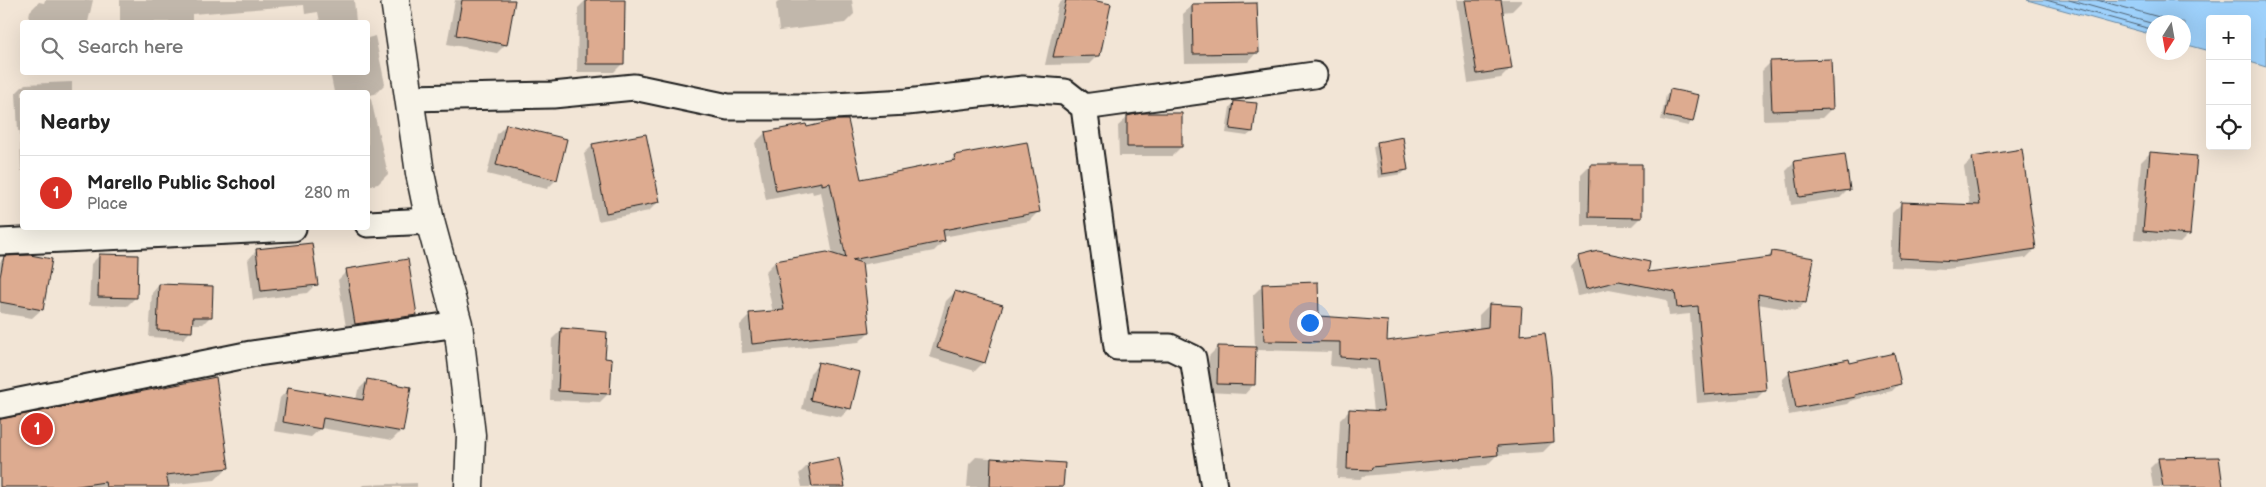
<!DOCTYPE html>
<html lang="en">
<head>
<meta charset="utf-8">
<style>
  :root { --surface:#fff; --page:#f2f2f2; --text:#222; --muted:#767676; --line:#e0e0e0; --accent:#d93025 }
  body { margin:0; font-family:"Balsamiq Sans",sans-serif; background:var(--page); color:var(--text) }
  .controls { position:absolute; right:15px; top:15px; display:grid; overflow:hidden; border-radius:5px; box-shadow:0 5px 20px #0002 }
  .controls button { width:45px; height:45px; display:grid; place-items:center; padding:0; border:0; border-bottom:1px solid var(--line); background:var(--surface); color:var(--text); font:25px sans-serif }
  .compass { position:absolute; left:2146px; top:15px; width:45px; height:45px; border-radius:50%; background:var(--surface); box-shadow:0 5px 20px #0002; rotate:191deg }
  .you { position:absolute; left:1309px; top:322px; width:18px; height:18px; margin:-12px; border:4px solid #fff; border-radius:50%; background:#1a73e8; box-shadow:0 0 0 8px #1a73e833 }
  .badge { display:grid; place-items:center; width:32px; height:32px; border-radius:50%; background:var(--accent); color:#fff; font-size:16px; font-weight:700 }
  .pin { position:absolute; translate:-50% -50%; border:2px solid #fff; box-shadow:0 1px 5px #0006 }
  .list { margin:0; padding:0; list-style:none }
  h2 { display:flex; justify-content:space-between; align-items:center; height:65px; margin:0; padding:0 20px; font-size:21px }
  h2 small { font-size:16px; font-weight:400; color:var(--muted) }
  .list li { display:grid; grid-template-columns:32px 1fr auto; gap:15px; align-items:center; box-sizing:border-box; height:75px; padding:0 20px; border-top:1px solid var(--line) }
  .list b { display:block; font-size:19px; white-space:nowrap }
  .list p { margin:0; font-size:16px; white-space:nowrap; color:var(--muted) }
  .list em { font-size:16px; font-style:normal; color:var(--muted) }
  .icon { flex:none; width:28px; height:28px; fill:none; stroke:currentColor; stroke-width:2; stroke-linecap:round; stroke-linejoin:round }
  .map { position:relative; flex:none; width:2266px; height:487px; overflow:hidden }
  .search { position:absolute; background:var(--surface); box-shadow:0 5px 20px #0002; left:20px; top:20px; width:350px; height:55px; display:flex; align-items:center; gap:12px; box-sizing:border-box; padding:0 18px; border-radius:5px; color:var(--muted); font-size:19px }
  .panel { position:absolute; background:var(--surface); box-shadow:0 5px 20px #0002; left:20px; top:90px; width:350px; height:140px; border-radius:5px }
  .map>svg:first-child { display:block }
  .water { fill:#9ed1fb; stroke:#6a89a2 }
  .shadow { fill:#0003 }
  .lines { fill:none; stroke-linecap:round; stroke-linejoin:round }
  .shore { stroke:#506475; stroke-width:1 }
  .building { fill:#ddab90; stroke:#1c1c1c }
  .street-casing { stroke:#1c1c1c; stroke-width:29 }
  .secondary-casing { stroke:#1c1c1c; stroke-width:31 }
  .street { stroke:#f7f3e8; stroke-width:25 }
  .secondary { stroke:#f7f3e8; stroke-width:28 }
</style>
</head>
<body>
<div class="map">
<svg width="2266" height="487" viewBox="0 0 2266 487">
  <rect width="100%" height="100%" fill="#f2e5d6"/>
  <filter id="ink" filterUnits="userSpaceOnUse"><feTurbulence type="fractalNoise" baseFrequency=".02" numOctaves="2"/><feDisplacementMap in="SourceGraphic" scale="10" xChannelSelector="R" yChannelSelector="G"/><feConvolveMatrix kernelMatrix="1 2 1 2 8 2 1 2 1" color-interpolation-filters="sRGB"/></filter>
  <g filter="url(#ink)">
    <polygon class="water" points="2027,0 2266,1 2266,67 2247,61 2247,19 2210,19 2210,51 2184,44 2184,22 2154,22 2153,35"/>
    <g class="shadow">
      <polygon points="45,0 93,0 88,22 28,22 30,11 39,2 44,3"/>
      <polygon points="120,0 354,0 356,22 320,22 318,12 305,14 304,5 192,14 192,22 120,22"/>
      <polygon points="455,0 514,0 506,44 497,53 447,44"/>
      <polygon points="586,0 624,0 623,63 614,72 577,72 578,8"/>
      <polygon points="780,0 852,0 854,14 845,23 779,31 776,4"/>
      <polygon points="1063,0 1086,0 1098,55 1089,64 1045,65 1058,5"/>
      <polygon points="1456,0 1521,0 1521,2 1512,11 1502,12 1510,69 1501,78 1468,83"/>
      <polygon points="1193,5 1257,52 1248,62 1185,63 1183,14"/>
      <polygon points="375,36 385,84 375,94 370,95 388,174 378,184 368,186 368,92 334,92 330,72 368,72 368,38"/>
      <polygon points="1771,62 1831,109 1822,118 1763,120 1762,71"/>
      <polygon points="72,82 72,92 22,92 22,171 21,171 20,131 18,131 16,93 25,84"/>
      <polygon points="1671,90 1692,121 1688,126 1661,120 1666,95"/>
      <polygon points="1235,102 1252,132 1247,136 1226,133 1230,107"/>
      <polygon points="1128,117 1181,147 1172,156 1119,156 1118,126"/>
      <polygon points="506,125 556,180 547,189 487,174 497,134"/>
      <polygon points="765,133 860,180 948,163 955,156 1039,211 1029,221 943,237 944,241 934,251 861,265 869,332 859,342 742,353 740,325 750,315 773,313 765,272 775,262 833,255 821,192 813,194 812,191 766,200 755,143"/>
      <polygon points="1378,143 1407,169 1402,174 1378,178 1373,147"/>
      <polygon points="593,145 658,202 649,211 598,221 584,154"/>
      <polygon points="2150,153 2189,234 2180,243 2134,239 2141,162"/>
      <polygon points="1973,158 2035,249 2026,258 1947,269 1890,267 1892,213 1901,204 1970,206 1964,167"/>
      <polygon points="1795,162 1849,189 1840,198 1791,205 1786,171"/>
      <polygon points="1590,165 1641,217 1632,226 1581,226 1581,174"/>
      <polygon points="257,250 316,284 307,293 253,300 248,260"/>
      <polygon points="1773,252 1805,302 1797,311 1758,304 1765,390 1757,398 1697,403 1690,314 1669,316 1667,300 1609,289 1578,296 1571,266 1579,257 1647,273 1766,259"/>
      <polygon points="100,255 136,297 127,306 89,305 91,264"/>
      <polygon points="4,257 42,309 32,318 0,313 0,262"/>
      <polygon points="347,271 416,315 407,324 347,333 338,280"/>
      <polygon points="159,285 211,316 203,324 191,324 191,331 183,339 149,337 152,293"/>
      <polygon points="1263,285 1318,318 1385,342 1479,330 1479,315 1489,305 1519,337 1553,442 1543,452 1497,455 1487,465 1363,476 1360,479 1337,478 1340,420 1350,410 1374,411 1369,369 1330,366 1331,352 1255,350 1254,384 1245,394 1208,392 1209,356 1218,347 1255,348 1253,295"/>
      <polygon points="955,292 984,362 975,371 929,357 946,301"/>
      <polygon points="561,330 604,360 609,393 600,402 550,400 552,339"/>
      <polygon points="819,364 850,408 841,417 802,409 810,373"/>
      <polygon points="1849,365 1900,383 1892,391 1850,401 1847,404 1789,415 1782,380 1790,372"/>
      <polygon points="367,381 401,431 392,440 321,428 311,437 274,431 280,398 289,388 356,400 358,390"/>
      <polygon points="0,420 228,467 215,480 167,485 165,487 0,487"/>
      <polygon points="976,457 1064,464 1062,487 967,487 969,464"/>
      <polygon points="2159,459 2221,487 2153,487 2150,468"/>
      <polygon points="808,465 843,487 802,487 799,474"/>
      <polygon points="417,483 417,487 361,487 363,485"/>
    </g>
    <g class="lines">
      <g class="shore">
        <polyline points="2046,0 2154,30"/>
        <polyline points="2069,0 2154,24"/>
        <polyline points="2097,0 2159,17 2167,22"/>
      </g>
    </g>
    <g class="building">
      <polygon points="462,0 515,0 507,45 456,35"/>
      <polygon points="586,0 625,0 624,64 586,64"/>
      <polygon points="1066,0 1092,0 1111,4 1100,56 1053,57"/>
      <polygon points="1465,0 1501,0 1512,69 1477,74"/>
      <polygon points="1257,3 1259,53 1193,54 1192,4"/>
      <polygon points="1831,59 1833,109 1772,111 1770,61"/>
      <polygon points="1670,89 1699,95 1693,122 1664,116"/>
      <polygon points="1234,101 1257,103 1253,132 1230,129"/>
      <polygon points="1142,113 1182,113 1182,147 1127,147 1127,116"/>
      <polygon points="836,120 848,120 861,179 955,160 954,155 1027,142 1040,212 943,230 945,241 852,260 862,263 870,332 752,344 749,313 784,310 775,261 827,252 846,258 830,183 822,185 822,182 776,191 765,132 806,124 807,127"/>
      <polygon points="506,124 567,139 557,180 496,165"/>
      <polygon points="646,134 660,202 606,213 592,144"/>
      <polygon points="1403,137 1408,170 1382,174 1377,142"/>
      <polygon points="2022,149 2036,249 1956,261 1899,258 1901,202 1980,205 1972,157"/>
      <polygon points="2150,152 2197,156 2190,235 2143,231"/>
      <polygon points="1845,154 1850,190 1799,197 1794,161"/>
      <polygon points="1590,164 1642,164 1642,218 1589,217"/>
      <polygon points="312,243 318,285 261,291 256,249"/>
      <polygon points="1598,251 1650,262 1648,272 1771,257 1772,251 1814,258 1806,303 1758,294 1766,390 1705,395 1698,306 1677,308 1675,292 1619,281 1586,289 1578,256"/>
      <polygon points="99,254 138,255 137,298 98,297"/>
      <polygon points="30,255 52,259 43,310 0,302 0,277 4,256"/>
      <polygon points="408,259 417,315 355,324 346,269"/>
      <polygon points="1318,282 1319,316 1388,321 1387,341 1488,327 1489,304 1522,306 1520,335 1545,332 1551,376 1554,442 1497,446 1498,455 1372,467 1371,470 1347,469 1349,409 1384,411 1378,360 1340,357 1340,342 1264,341 1262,284"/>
      <polygon points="159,284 213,286 212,317 193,317 192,332 157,330"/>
      <polygon points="955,291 1003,305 985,363 937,348"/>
      <polygon points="561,328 607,332 605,358 612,359 610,394 558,391"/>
      <polygon points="1218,346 1256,347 1255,385 1217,384"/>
      <polygon points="1894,353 1901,384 1855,395 1856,397 1796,408 1789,371 1849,359 1850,363"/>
      <polygon points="818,362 860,372 851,409 810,400"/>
      <polygon points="216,377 229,468 166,475 169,487 106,487 105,482 71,487 0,487 0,419"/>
      <polygon points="367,379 411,387 403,432 323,418 321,429 283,422 288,387 363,400"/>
      <polygon points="2219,457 2223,487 2163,487 2158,458"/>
      <polygon points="839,458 845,487 812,487 808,464"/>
      <polygon points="991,458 1065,463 1063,487 990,487"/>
    </g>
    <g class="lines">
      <g class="street-casing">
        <g id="street">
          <polyline points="409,98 553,95 634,87 728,107 815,107 907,102 1023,89 1065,92 1084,107 1117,347 1170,347 1193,358 1214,487"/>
          <polyline points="1084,107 1314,75"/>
          <polyline points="368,224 430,221"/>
          <polyline points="0,242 293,228"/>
          <polyline points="0,405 251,354 458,324"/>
        </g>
      </g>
      <g class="secondary-casing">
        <polyline id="secondary" points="395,0 420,173 430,221 458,324 471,435 469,487"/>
      </g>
      <use href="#street" class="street"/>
      <use href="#secondary" class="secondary"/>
    </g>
  </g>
</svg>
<div class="controls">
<button>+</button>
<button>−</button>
<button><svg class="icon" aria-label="locate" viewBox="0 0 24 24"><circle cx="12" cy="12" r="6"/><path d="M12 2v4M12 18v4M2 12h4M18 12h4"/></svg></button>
</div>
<svg class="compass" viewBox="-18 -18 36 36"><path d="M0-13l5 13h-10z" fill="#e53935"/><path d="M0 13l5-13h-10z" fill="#767676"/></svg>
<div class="you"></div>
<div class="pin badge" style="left:37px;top:429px">1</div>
<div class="search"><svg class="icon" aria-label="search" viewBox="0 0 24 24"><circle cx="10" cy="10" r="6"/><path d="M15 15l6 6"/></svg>Search here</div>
<section class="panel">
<h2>Nearby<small></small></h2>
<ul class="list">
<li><span class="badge">1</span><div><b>Marello Public School</b><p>Place</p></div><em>280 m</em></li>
</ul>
</section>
</div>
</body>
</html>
